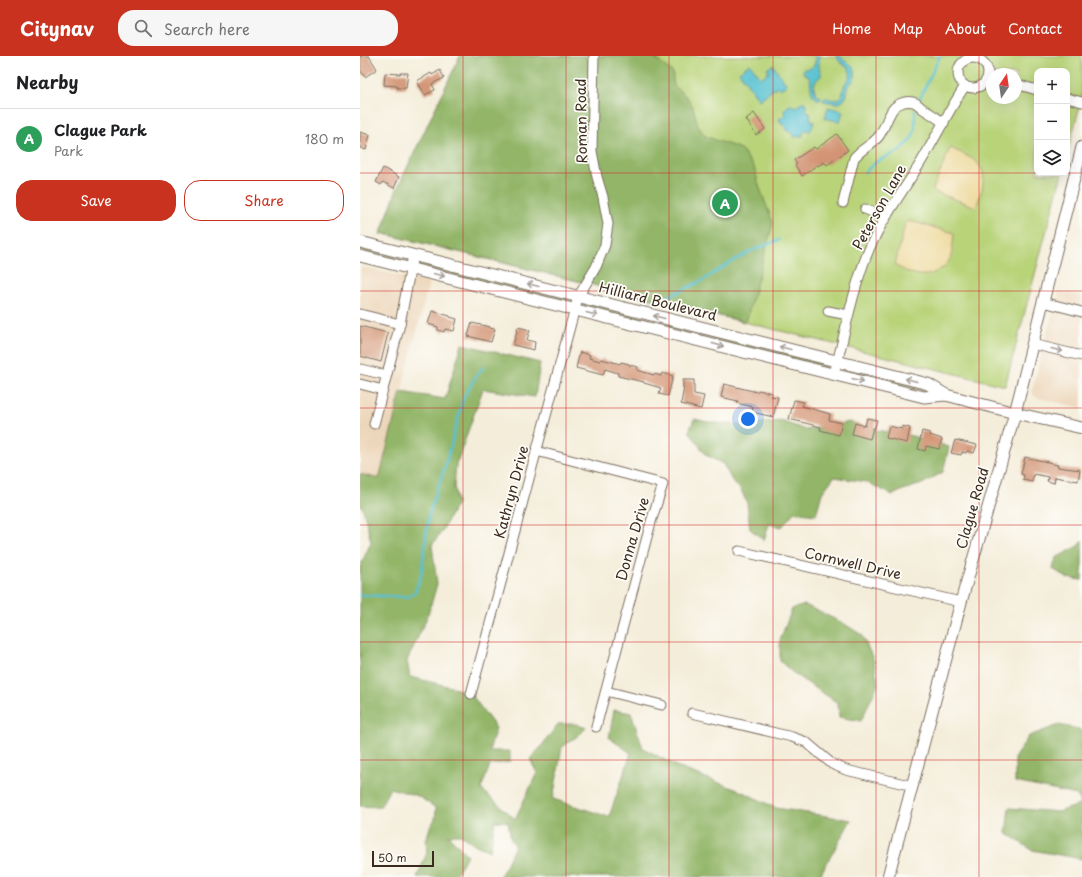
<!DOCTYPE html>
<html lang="en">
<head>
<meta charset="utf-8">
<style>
  :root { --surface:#fff; --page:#f6f6f6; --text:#202124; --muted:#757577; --line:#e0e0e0; --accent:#c8321e }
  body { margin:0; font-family:"Playpen Sans",sans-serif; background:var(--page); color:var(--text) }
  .controls { position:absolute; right:12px; top:12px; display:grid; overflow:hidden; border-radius:8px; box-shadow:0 4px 16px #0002 }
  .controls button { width:36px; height:36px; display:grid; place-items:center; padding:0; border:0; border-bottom:1px solid var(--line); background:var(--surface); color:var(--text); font:20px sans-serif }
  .compass { position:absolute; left:626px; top:12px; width:36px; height:36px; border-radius:50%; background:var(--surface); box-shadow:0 4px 16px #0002; rotate:13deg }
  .scale { position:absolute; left:12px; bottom:10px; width:62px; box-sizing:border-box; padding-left:4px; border:2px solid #3b2a1e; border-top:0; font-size:11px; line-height:14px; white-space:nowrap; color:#3b2a1e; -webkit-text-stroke:3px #fdfcf7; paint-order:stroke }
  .you { position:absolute; left:388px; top:363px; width:14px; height:14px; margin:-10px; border:3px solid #fff; border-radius:50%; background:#1a73e8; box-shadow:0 0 0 6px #1a73e833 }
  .badge { display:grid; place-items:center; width:26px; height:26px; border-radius:50%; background:var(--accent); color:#fff; font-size:13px; font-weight:700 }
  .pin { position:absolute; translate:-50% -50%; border:2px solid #fff; box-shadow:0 1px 4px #0006 }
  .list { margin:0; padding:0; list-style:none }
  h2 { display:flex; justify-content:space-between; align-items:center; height:52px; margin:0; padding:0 16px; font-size:17px }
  h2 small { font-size:13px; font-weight:400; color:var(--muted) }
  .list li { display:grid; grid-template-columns:26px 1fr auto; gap:12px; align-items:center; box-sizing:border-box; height:60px; padding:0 16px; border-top:1px solid var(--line) }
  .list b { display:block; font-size:15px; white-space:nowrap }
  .list p { margin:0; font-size:13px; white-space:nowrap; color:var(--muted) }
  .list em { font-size:13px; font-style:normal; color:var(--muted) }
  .actions { display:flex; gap:8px; padding:12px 16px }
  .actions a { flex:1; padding:9px 0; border:1px solid var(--accent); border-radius:16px; text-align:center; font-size:14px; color:var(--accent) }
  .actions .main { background:var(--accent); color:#fff }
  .icon { flex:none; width:22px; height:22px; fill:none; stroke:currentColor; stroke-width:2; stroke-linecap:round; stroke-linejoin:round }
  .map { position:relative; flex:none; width:722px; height:821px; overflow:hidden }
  header { display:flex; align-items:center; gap:24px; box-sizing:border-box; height:56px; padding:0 20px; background:var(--accent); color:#fff }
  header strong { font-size:19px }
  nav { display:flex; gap:22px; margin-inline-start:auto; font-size:14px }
  .search { width:280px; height:36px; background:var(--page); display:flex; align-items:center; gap:10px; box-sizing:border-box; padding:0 14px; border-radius:16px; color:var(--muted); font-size:15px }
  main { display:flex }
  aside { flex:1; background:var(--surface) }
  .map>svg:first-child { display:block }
  .built { fill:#edd7bb }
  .green { fill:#b8d378; stroke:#7a7e4b; fill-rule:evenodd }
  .forest { fill:#92b568; stroke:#667043 }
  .sand { fill:#eeda9e; stroke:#94825e }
  .water { fill:#56c1d0; stroke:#487677 }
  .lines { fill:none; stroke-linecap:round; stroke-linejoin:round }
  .stream { stroke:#56c1d0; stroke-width:2.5 }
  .building { fill:#d39474 }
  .minor-casing { stroke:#7c6e60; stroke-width:11 }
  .major-casing { stroke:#7c6e60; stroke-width:13 }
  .minor { stroke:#fff; stroke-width:9 }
  .major { stroke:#fff; stroke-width:11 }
  .oneway { stroke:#a79f9a }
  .grid { fill:none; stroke:#d62828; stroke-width:1; stroke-opacity:0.55 }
  .labels { text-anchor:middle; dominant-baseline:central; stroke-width:3.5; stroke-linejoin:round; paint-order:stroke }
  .street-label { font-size:14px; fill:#3b2a1e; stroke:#fdfcf7 }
</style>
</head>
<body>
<header>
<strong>Citynav</strong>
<div class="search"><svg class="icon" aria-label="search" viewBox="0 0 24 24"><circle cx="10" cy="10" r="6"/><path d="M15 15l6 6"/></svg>Search here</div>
<nav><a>Home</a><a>Map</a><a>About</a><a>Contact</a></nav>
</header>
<main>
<aside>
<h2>Nearby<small></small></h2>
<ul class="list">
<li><span class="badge" style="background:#2e9e5b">A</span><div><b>Clague Park</b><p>Park</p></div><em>180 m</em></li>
</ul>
<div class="actions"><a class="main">Save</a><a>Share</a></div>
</aside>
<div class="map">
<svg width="722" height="821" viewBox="0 0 722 821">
  <rect width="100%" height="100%" fill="#fdfcf7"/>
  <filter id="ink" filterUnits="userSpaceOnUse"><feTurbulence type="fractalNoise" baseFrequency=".025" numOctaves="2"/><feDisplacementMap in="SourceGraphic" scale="8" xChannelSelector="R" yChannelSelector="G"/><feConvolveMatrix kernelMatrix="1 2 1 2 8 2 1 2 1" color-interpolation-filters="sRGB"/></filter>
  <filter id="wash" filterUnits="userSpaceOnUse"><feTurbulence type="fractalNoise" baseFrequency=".012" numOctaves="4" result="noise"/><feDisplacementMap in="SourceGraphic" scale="16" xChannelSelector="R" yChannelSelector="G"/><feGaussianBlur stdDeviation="0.9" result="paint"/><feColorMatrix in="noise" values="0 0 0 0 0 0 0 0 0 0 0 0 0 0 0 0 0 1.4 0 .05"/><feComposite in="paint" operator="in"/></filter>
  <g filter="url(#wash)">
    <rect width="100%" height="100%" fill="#f4edda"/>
    <g class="built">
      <polygon points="0,210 69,227 19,423 0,418"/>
      <polygon points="699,235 722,240 722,352 678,342 674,340 672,334 679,306"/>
    </g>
    <g class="green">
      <path d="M112 0H722V42L707 98V15H677V117H702L645 330 21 177ZM632 18H656V42H632Z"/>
      <polygon points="0,191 35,200 37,201 39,205 0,195"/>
      <polygon points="56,205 205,242 206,244 205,246 203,246 56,209 55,208"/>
      <polygon points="226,247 469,309 469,310 466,311 225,252"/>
      <polygon points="485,312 566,332 567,334 566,336 484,316 484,313"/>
    </g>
    <g class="forest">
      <polygon points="100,0 292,0 305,10 313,17 313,23 314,30 328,42 333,51 338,70 345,80 381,93 394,111 399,130 413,167 386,266 21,177 20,179 37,133"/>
      <polygon points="102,288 180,307 175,341 123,333 96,409 94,430 97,447 82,475 72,489 77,528 68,559 47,605 50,621 91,631 111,638 136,672 129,695 150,695 150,706 130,709 121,733 155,763 177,717 170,703 180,692 198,668 216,668 226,672 219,679 202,691 193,743 249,761 271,697 249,682 254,654 271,657 283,692 320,712 383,736 416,752 491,764 459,821 139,821 146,810 155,789 151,784 148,766 135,765 130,795 116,789 101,779 88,779 107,799 99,814 92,821 57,821 67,797 66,785 70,771 75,763 76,752 58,740 30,732 20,751 0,750 0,511 11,486 3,453 0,448 0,418 19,423 41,336 85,343"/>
      <polygon points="334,363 348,366 380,369 421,365 446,374 490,366 517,374 552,380 589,391 583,416 562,428 543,434 533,439 506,426 474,421 462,437 456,459 434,456 422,471 409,468 404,484 390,473 387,447 381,434 373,426 363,408 346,399 329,375"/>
      <polygon points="722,484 722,524 707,522 693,513 696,502 718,490"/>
      <polygon points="445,549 481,566 502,579 514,605 518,628 501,665 479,661 478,647 434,618 420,605 420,584 432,553"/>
      <polygon points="699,669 719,673 722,677 722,803 672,794 646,777 649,752 699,756 721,748 717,739 655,726 655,701 669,680"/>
    </g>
    <g class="sand">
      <path d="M590 92C626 107 630 114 616 151L575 136 573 133Z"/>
      <path d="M550 165 594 177C593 186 593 197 589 205 587 209 583 212 579 214 564 224 549 218 535 209L545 168Z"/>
    </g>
    <g class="water">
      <path d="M455 0H459V11L461 17V20L455 26 454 31 456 38 461 41 460 44C443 38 458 23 443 17L444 13C452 14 457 8 455 0Z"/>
      <path d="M476 0H480C484 6 493 8 495 16 497 25 489 27 487 32 487 34 487 36 487 38 483 52 472 46 463 45L464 41C468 42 472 45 477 43 484 41 482 36 484 30 487 23 493 23 489 13L480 6Z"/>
      <polygon points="390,8 401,22 409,16 407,13 413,9 427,29 420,33 418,30 399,44 379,16"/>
      <path d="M444 45 448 51 445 53 450 57 451 64 454 66 452 72 449 76 447 74 444 75 443 77V80L433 81V78L426 74 424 68 422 69 419 63 425 59 424 55C427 49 431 48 436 51Z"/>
      <polygon points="468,51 483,55 480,66 465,62"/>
    </g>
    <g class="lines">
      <g class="stream">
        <polyline points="560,42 580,0"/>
        <polyline points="505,116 516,106 539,95 547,88 553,80 555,73 555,55"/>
        <polyline points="307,241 342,225 368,208 391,195 419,184"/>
        <polyline points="0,539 48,541 55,536 61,520 69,458 87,404 103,343 116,320 123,312"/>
      </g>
    </g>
    <g id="blocks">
      <g class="building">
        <polygon points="0,0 9,0 17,13 5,21 0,14"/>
        <polygon points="80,14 84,22 72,28 75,34 65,39 57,25 71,17 72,19"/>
        <polygon points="25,17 40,18 40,17 48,17 46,32 37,32 37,30 24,29"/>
        <polygon points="394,57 405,73 396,79 386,63"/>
        <polygon points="0,76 10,79 6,94 0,92"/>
        <polygon points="477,78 488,94 467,109 464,106 458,110 457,109 442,120 435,109 437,108 434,104 454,91 456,93"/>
        <polygon points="23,112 39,121 34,132 23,126 21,129 16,126"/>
        <polygon points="72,255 90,260 90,261 97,263 94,275 85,273 84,276 78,274 78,271 68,268"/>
        <polygon points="112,267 130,271 129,272 135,273 131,286 108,280"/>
        <polygon points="0,270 28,277 21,306 0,300"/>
        <polygon points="158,271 170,274 167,284 175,286 174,294 153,289"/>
        <polygon points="220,296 230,299 229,302 240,305 241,303 253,306 260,308 261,306 269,308 269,309 278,311 277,314 294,319 294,318 301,320 302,317 313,320 308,340 299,338 301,332 284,327 284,326 258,320 258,317 245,313 243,319 216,312"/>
        <polygon points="323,324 334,324 334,338 344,340 341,353 321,348 324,331 323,332"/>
        <polygon points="364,328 397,336 398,334 412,337 411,340 418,341 413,361 392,356 393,351 377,347 378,345 361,341"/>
        <polygon points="434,344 444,346 442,350 470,358 469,364 482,367 479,379 460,374 461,371 429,363"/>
        <polygon points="507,362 517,364 515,372 513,372 510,383 492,378 495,367 505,370"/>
        <polygon points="529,370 542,373 542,370 550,372 547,387 526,382"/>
        <polygon points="562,375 570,377 570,379 582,383 579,393 566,390 565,395 558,393"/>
        <polygon points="595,384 617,389 614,397 607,395 606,397 602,396 601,399 591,397"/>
        <polygon points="665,401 692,407 692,408 698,409 697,411 720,414 718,425 695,421 694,427 687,425 688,421 674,418 672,426 663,424 664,419 661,418"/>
      </g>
    </g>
  </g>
  <g filter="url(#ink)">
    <use href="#blocks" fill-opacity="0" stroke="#7c6e60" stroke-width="1"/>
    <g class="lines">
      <g class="minor-casing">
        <g id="minor">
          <circle cx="613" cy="17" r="15"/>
          <polyline points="656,28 677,34"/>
          <polyline points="707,42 722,46"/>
          <path d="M483 147 494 102C501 93 512 89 519 80 524 73 526 65 530 58 534 48 546 43 556 47 558 49 561 51 563 53 570 57 577 62 584 67"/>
          <polyline points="505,153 526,162"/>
          <polyline points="683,246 722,256"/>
          <polyline points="468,255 488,259"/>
          <polyline points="0,258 40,268 53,199"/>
          <polyline points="672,288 722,300"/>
          <polyline points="0,313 26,319"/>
          <path d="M474 318C485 279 491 239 506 201 519 167 542 137 561 106 576 81 589 54 605 30"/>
          <polyline points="0,328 23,334"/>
          <polyline points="14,368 40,268"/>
          <polyline points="176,395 303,428 291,466 236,671"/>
          <polyline points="379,495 601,546"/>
          <polyline points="246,635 302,649"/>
          <polyline points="111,638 218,241 236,211 245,189 248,168 243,141 237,121 232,95 234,0"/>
          <polyline points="332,657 432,681 446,686 472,708 486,714 553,730"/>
        </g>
      </g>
      <g class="major-casing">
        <g id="major">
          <polyline points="0,186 568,328 586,339 655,357 722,372"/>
          <polyline points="0,200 564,341 586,339"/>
          <polyline points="528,821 601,546 655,357 722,91"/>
        </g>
      </g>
      <use href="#minor" class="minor"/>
      <use href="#major" class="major"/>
    </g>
    <defs><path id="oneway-shaft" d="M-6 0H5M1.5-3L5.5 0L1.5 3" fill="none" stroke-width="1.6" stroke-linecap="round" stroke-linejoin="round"/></defs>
    <g class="oneway">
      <use href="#oneway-shaft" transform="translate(79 219) rotate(14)"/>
      <use href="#oneway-shaft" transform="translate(173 229) rotate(-166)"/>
      <use href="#oneway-shaft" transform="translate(232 258) rotate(14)"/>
      <use href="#oneway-shaft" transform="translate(299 261) rotate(-166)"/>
      <use href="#oneway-shaft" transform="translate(358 289) rotate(14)"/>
      <use href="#oneway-shaft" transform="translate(425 292) rotate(-166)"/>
      <use href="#oneway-shaft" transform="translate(697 294) rotate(14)"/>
      <use href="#oneway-shaft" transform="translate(498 324) rotate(14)"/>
      <use href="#oneway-shaft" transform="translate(551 324) rotate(-166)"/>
    </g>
  </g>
  <path class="grid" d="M103 0V821M206 0V821M309 0V821M413 0V821M516 0V821M619 0V821M0 117H722M0 235H722M0 352H722M0 469H722M0 586H722M0 704H722"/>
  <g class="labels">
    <g class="street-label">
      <text transform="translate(221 65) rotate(-91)">Roman Road</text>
      <text transform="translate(519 151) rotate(-61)">Peterson Lane</text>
      <text transform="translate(298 245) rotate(14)">Hilliard Boulevard</text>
      <text transform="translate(151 436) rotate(-75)">Kathryn Drive</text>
      <text transform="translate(612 452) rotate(-74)">Clague Road</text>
      <text transform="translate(272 483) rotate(-74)">Donna Drive</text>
      <text transform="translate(493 507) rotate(13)">Cornwell Drive</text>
    </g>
  </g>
</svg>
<div class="controls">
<button>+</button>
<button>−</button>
<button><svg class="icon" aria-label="layers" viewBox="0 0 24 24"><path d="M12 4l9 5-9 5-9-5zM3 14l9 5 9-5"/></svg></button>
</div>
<svg class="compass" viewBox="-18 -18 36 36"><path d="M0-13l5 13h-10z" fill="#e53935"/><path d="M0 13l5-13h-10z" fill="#757577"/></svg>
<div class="scale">50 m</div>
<div class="you"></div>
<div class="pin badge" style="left:365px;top:147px;background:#2e9e5b">A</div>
</div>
</main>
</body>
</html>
